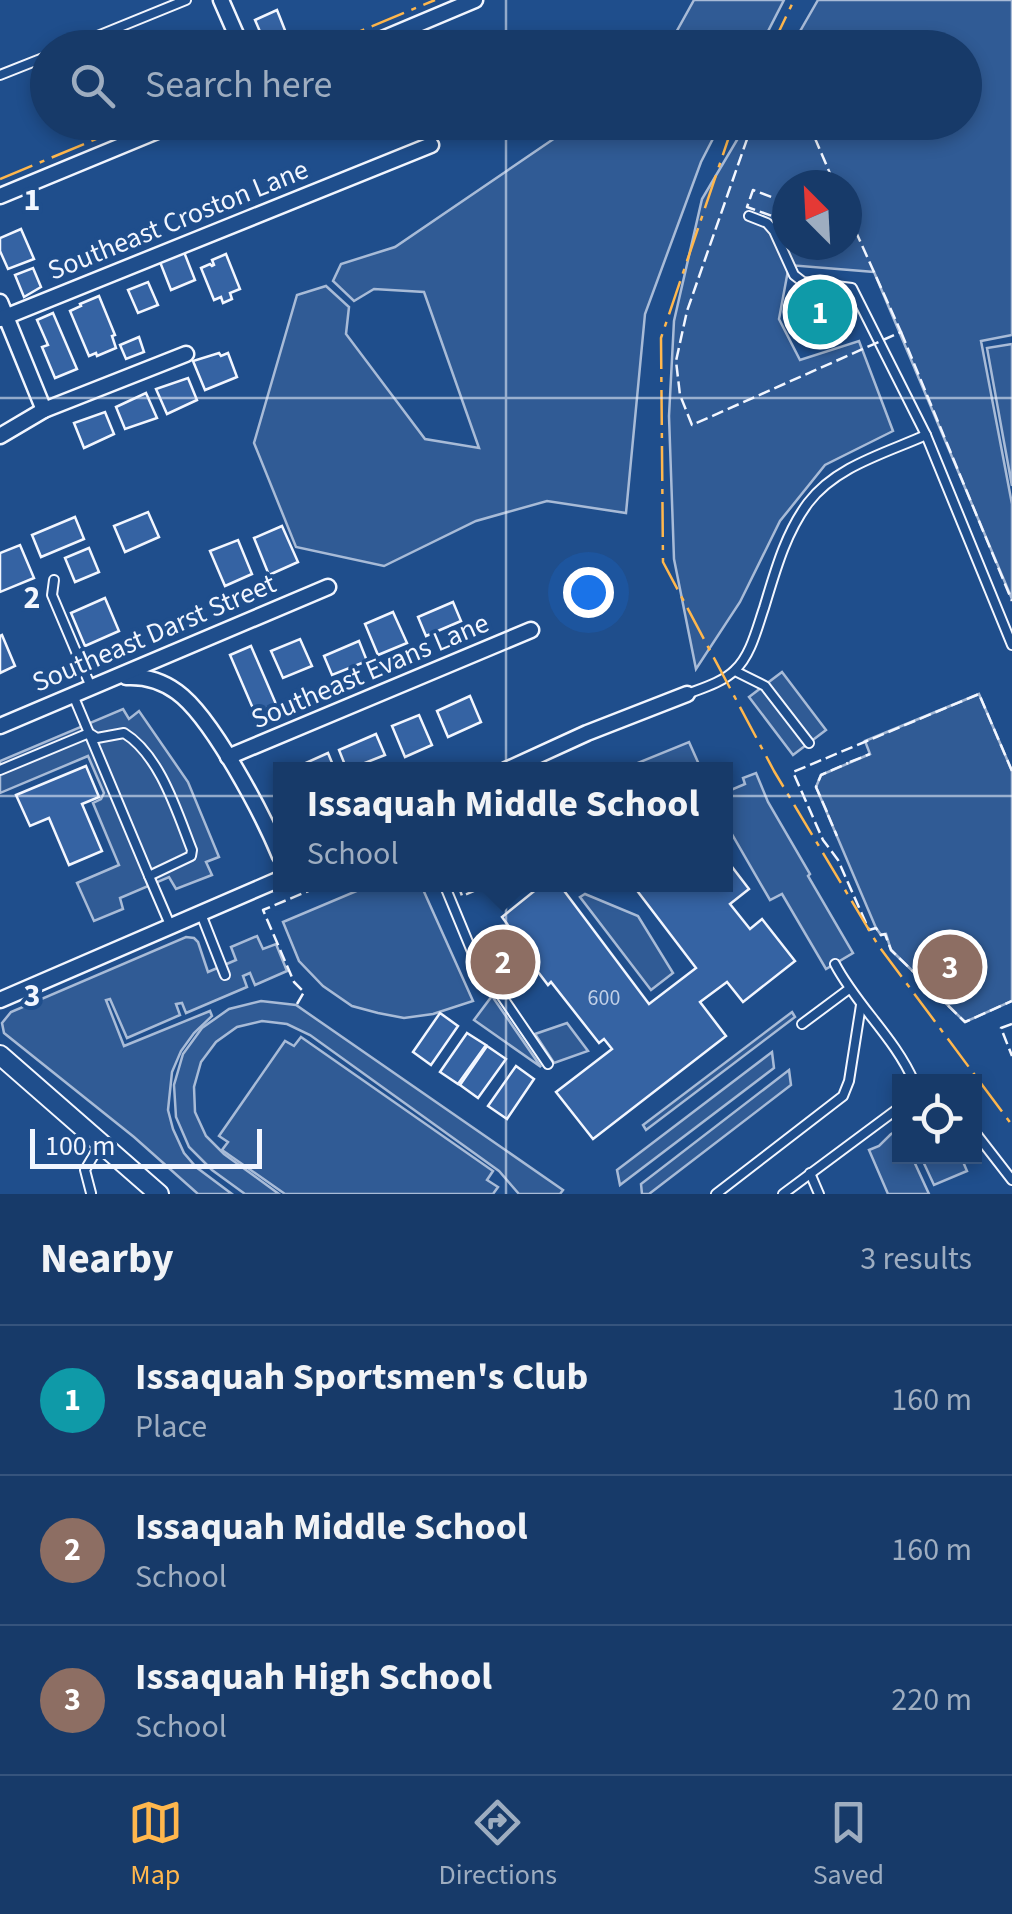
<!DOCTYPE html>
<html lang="en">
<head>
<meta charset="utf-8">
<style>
  :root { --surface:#173a69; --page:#244571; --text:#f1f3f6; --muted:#9eadc0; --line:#36547d; --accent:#ffb74d }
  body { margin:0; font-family:"Source Sans 3",sans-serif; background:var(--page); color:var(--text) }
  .controls { position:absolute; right:30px; bottom:30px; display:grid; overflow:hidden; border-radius:0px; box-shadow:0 5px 15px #0003 }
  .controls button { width:90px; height:90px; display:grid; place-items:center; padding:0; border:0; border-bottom:2px solid var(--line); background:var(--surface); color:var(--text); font:50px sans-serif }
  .compass { position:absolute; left:772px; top:170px; width:90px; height:90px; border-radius:50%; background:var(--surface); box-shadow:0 5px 15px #0003; rotate:336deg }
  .scale { position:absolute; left:30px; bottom:25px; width:232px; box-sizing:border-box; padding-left:10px; border:5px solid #f2f6ff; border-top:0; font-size:28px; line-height:35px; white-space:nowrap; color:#f2f6ff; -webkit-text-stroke:8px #1f4e8c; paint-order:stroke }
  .you { position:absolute; left:588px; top:592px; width:35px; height:35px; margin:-25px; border:8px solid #fff; border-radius:50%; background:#1a73e8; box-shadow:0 0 0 15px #1a73e833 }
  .badge { display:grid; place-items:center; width:65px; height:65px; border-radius:50%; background:var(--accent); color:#fff; font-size:32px; font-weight:700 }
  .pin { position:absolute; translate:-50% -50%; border:5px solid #fff; box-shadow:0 2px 10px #0006 }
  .popup { position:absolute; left:273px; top:762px; width:460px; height:130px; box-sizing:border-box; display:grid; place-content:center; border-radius:0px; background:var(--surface); filter:drop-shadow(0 2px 8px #0005); font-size:32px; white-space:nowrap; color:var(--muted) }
  .popup b { font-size:38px; color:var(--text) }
  .popup::after { content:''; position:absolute; left:50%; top:100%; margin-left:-20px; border:20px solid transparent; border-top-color:var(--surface) }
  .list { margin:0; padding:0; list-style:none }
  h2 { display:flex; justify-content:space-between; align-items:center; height:130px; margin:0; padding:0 40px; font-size:42px }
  h2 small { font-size:32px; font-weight:400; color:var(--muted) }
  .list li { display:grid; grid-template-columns:65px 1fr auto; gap:30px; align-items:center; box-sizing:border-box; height:150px; padding:0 40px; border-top:2px solid var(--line) }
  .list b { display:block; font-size:38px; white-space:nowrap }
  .list p { margin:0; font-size:32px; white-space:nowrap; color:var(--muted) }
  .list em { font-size:32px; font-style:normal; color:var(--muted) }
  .icon { flex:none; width:55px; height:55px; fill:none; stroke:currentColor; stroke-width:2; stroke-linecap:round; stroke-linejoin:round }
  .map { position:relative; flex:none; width:1012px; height:1194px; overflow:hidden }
  .search { position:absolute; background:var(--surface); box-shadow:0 5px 15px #0003; left:30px; right:30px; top:30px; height:110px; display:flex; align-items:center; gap:25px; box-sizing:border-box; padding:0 35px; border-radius:55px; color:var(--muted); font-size:38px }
  .sheet { height:580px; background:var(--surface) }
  nav { display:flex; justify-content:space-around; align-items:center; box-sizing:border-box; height:140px; border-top:2px solid var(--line); background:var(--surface); font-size:28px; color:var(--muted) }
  nav a { display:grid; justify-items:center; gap:5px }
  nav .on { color:var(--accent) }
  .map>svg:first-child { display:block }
  .built { fill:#305b95; stroke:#a8bbd7; stroke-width:2.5; fill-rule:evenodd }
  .building { fill:#3563a3; stroke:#f2f6ff; stroke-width:2.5 }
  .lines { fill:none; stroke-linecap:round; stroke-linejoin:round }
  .service-casing { stroke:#f2f6ff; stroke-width:12 }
  .minor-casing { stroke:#f2f6ff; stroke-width:19 }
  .tertiary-casing { stroke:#f2f6ff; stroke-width:22 }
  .service { stroke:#1f4e8c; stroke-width:8 }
  .minor { stroke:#1f4e8c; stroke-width:14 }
  .tertiary { stroke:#1f4e8c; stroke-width:18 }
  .fence { stroke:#f2f6ff; stroke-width:2.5; stroke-dasharray:12 5; stroke-linecap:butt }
  .power { stroke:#ffb74d; stroke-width:2.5; stroke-dasharray:35 8 5 8; stroke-linecap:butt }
  .grid { fill:none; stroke:#f2f6ff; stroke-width:2.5; stroke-opacity:0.55 }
  .labels { text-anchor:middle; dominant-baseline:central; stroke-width:8; stroke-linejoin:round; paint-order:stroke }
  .number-label { font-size:22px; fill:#c3d1e8 }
  .street-label { font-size:28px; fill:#f2f6ff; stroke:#1f4e8c }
  .grid-label { font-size:32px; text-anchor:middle; font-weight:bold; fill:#f2f6ff; stroke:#1f4e8c; stroke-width:8; stroke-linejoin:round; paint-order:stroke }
</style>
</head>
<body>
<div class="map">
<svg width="1012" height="1194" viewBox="0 0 1012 1194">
  <rect width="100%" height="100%" fill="#1f4e8c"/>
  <g class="built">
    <polygon points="694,0 784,0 760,47 668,47"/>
    <path d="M818 0H1012V335L981 341 1012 504V599L874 272 789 265 779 319 800 360 859 341 893 431 825 465 780 521 740 602 696 669 674 559 669 416 674 321 702 199 747 123 964 122V48L791 47ZM787 185H847V245H787Z"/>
    <polygon points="577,123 721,123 701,162 645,314 626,513 547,501 476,521 384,566 296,547 254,443 297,295 326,286 349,307 346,334 425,439 479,448 424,292 374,289 354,301 333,281 341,264 395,247"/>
    <polygon points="1012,344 1012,486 987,348"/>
    <polygon points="782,672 826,730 793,755 749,697"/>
    <polygon points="979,694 1012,771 1012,1001 965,1022 891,950 886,934 881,935 876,928 816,787 821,775 870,754 865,741"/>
    <polygon points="123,709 129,719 139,711 188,782 219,857 206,862 212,875 176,889 169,877 120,898 123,909 94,921 77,883 119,865 93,803 101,799 104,793 88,756 0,793 0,761"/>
    <polygon points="689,742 701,769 623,769"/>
    <polygon points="756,773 768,802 810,874 808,876 853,953 826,969 782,894 770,900 726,824 726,792 745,784 743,778"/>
    <polygon points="373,884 421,885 473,1001 433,1014 404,1018 378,1013 352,1006 323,986 299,961 283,922"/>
    <polygon points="585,894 638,916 673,973 651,990 580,897"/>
    <polygon points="257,936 263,949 276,944 287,971 255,985 250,973 243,976 247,987 186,1013 182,1003 176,1004 180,1015 127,1038 110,999 106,1000 124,1046 210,1011 212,1016 194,1033 181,1051 172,1072 168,1110 173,1129 184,1153 196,1167 232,1194 198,1194 134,1137 4,1033 2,1023 11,1012 186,937 194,938 198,942 208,972 236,960 231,947"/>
    <polygon points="492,996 541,1067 474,1020"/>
    <polygon points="261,1001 296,1005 563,1190 560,1194 519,1194 499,1171 310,1035 287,1024 262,1021 237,1027 216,1042 201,1062 194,1087 195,1112 206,1136 224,1154 279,1194 245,1194 212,1170 189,1147 176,1117 174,1085 183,1054 202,1028 229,1009"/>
    <polygon points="792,1012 795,1017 646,1130 643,1125"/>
    <polygon points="567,1023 588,1051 554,1063 535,1034"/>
    <polygon points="301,1037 493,1171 487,1180 498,1187 493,1194 285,1194 222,1150 228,1142 219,1136 285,1041 294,1046"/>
    <polygon points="772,1052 774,1068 620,1185 617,1170"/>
    <polygon points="789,1070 791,1085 649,1194 642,1194 641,1184"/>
    <polygon points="899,1130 900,1156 912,1157 929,1194 888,1194 869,1150 879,1146 891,1134"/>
    <polygon points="921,1157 961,1157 967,1171 934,1185"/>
  </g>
  <g class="building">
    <polygon points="277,10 292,48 267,48 255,20"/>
    <polygon points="21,229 34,259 8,269 0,251 0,238"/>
    <polygon points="184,252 195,280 171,290 160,262"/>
    <polygon points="226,254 240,289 230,293 232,299 223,303 221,297 214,300 201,268 210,264 212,266 214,265 212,260"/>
    <polygon points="33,268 41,287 24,297 15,275"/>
    <polygon points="148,282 158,305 138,313 128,290"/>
    <polygon points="830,294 840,318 833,321 835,325 818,332 816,328 810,330 800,306"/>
    <polygon points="99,296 115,335 112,336 116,348 97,356 96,353 89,356 70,311 81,306 80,304"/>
    <polygon points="53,313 77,369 55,378 42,347 48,345 37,320"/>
    <polygon points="139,337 144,352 126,359 120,345"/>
    <polygon points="219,353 221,356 228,353 237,377 205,390 193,361"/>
    <polygon points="188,378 197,400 167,414 156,389"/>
    <polygon points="146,393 157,418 125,429 116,407"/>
    <polygon points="105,412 114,434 84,448 74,423"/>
    <polygon points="148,512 159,537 125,552 114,526"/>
    <polygon points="75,517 84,539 41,557 32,535"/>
    <polygon points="282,526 298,562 269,575 254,538"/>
    <polygon points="238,540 252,574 225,586 210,551"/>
    <polygon points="20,545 34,578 0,592 0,553"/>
    <polygon points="89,548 99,572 75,582 65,558"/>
    <polygon points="105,598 119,631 85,646 71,613"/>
    <polygon points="453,602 461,621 426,636 418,617"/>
    <polygon points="393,612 407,643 378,655 365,624"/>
    <polygon points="2,635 15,666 0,673 0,636"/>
    <polygon points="300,639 312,666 283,678 271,651"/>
    <polygon points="359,641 367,661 332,675 324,656"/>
    <polygon points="251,646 276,704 255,713 230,655"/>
    <polygon points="470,696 481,722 448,737 437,711"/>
    <polygon points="419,715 432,745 405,757 392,726"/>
    <polygon points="376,734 385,755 347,770 339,750"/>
    <polygon points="328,753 335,770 290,770"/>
    <polygon points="86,766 99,797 82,804 102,851 69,865 49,818 30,826 16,795"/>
    <polygon points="726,859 749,889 730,904 750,929 762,919 795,961 743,1002 727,982 700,1002 726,1036 593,1139 556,1092 612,1049 604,1039 599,1043 551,982 548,985 510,935 513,932 502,917 543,884 559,884 649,1004 696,968 632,884 726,884"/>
    <polygon points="440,1013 458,1026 431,1065 413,1052"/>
    <polygon points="467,1033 486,1045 458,1084 440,1072"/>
    <polygon points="487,1046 506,1059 478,1098 460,1085"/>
    <polygon points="516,1066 534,1079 507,1119 488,1106"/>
  </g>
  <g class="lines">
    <g class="service-casing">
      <g id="service">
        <polyline points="68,48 186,0"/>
        <polyline points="0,75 48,56"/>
        <polyline points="749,216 767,223 774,231 794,275 803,282 852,288 926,435 1012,645"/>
        <polyline points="54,580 52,595 91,687"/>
        <polyline points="735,671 765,686 809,743"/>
        <path d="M687 694C703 688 723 682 735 670 751 655 757 628 764 608 775 572 785 534 808 503 836 466 886 453 926 435"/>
        <path d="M73 695 89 733 97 738 124 733C160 755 177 812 192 850L191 856 149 876 171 927"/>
        <polyline points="0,770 89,733 149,876"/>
        <polyline points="444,884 473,954 548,1064"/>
        <polyline points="201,914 225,975"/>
        <path d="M835 964C857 1006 895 1038 914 1082"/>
        <polyline points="802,1024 849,989"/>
        <polyline points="974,1131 1012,1180"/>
        <polyline points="810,1173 819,1194"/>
        <polyline points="91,1193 85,1170 101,1143"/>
        <polyline points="716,1194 843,1096 849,1081 861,1005"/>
        <polyline points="783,1194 900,1107"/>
      </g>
    </g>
    <g class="minor-casing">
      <g id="minor">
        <polyline points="221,0 242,48"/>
        <polyline points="361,48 475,0"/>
        <polyline points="0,196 179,122"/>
        <polyline points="0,302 44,410"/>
        <polyline points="0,319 431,145"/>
        <polyline points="0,436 44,410 186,354"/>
        <path d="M126 677C145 676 162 681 177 692 212 717 263 815 280 856"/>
        <polyline points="0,726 328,587"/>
        <polyline points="228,757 531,630"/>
        <polyline points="506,770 587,733 687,694"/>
        <polyline points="0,1000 280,879"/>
      </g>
    </g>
    <g class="tertiary-casing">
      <polyline id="tertiary" points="0,1055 159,1194"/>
    </g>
    <use href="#service" class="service"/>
    <use href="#minor" class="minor"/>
    <use href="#tertiary" class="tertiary"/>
    <g class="fence">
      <polyline points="753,122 687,311 676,361 680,395 692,425 901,332 847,212"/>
      <polyline points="808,122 835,185"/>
      <polyline points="787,203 753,190 747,207 783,220 787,207"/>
      <polyline points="901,332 1012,601"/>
      <polyline points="850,762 870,754"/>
      <polyline points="1012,771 979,694 793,772 823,840 838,860 869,930 876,928 881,935 885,934 891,950 965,1022 1012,1001"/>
      <polyline points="827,812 816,787 821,775 848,763"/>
      <polyline points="828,815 837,836"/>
      <polyline points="458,884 462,896 490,884"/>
      <polyline points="297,1004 304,992 294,982 263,910 325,884"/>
      <polyline points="1012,1024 1001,1028 1012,1056"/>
    </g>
    <g class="power">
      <polyline points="320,48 435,0"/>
      <polyline points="771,48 794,0"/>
      <polyline points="734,122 661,338 663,562 774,771 878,945 1012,1125"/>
      <polyline points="0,179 137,122"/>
    </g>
  </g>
  <path class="grid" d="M506 0V48M506 122V1194M0 398H1012M0 796H1012"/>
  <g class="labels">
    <g class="number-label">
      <text x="604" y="998">600</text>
    </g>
    <g class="street-label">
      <text transform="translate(178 220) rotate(-22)">Southeast Croston Lane</text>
      <text transform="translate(154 633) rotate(-23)">Southeast Darst Street</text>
      <text transform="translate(370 671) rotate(-23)">Southeast Evans Lane</text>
    </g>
  </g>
  <g class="grid-label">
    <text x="32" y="210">1</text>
    <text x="32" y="608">2</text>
    <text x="32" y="1006">3</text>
  </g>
</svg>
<div class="controls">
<button><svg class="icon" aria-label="locate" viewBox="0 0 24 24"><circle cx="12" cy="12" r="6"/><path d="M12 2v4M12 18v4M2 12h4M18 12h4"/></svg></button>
</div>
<svg class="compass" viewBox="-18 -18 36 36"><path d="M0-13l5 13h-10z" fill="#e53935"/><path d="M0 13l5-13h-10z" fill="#9eadc0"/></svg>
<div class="scale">100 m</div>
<div class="you"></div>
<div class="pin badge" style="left:820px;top:312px;background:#0f9aa8">1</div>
<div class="pin badge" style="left:503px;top:962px;background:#8d6e63">2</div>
<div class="popup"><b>Issaquah Middle School</b>School</div>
<div class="pin badge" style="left:950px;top:967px;background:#8d6e63">3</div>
<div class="search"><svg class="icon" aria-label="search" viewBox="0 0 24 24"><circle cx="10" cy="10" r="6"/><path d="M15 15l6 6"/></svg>Search here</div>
</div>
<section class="sheet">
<h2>Nearby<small>3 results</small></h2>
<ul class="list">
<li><span class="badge" style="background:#0f9aa8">1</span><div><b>Issaquah Sportsmen's Club</b><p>Place</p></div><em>160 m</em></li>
<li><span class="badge" style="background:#8d6e63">2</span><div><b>Issaquah Middle School</b><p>School</p></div><em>160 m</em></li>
<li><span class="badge" style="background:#8d6e63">3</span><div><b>Issaquah High School</b><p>School</p></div><em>220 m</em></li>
</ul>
</section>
<nav>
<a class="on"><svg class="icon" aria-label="map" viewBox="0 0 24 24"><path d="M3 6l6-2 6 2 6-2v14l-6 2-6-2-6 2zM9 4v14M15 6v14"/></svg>Map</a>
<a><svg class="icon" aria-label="directions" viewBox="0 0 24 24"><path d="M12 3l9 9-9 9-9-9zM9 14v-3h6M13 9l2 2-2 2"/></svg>Directions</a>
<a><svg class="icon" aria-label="saved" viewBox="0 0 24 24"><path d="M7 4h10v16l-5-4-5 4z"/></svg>Saved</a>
</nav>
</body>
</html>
